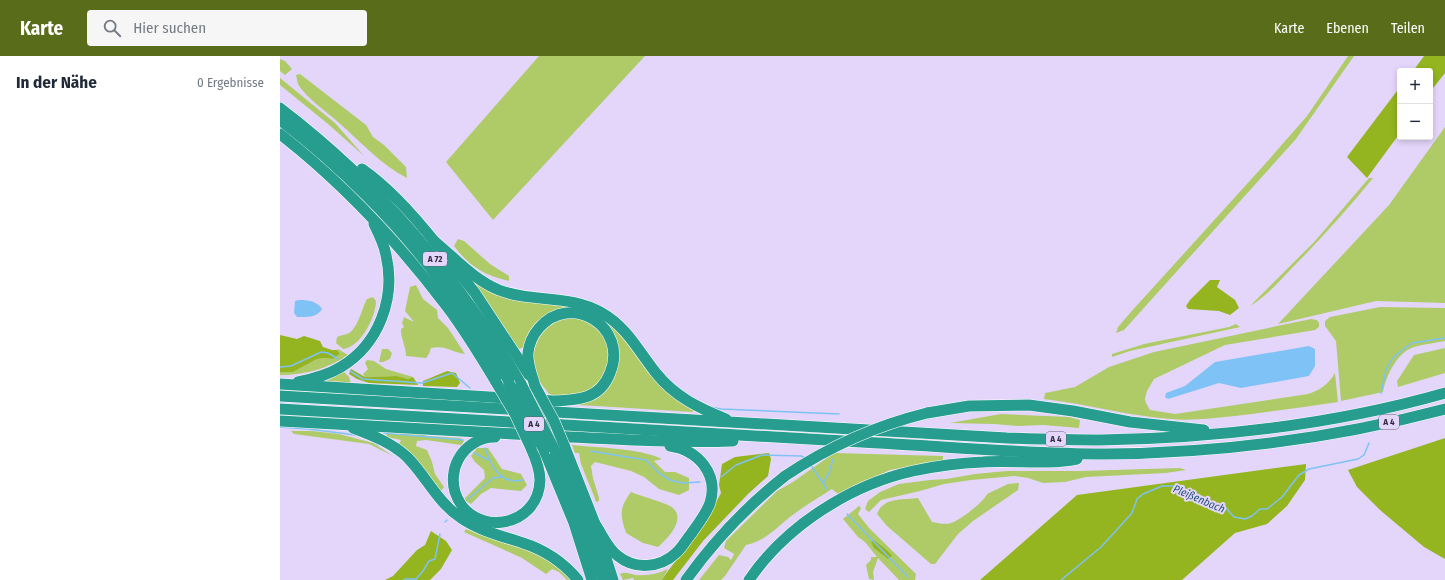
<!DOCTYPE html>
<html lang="de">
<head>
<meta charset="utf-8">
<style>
  :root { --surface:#fff; --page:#f6f6f7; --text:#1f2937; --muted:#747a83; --line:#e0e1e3; --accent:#586c19 }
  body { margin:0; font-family:"Fira Sans Condensed",sans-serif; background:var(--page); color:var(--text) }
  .controls { position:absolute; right:12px; top:12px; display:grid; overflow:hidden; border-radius:4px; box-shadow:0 2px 6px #0003 }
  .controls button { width:36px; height:36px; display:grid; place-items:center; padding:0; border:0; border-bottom:1px solid var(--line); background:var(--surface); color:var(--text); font:20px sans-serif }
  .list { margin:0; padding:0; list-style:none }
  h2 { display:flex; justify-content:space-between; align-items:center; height:52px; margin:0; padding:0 16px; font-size:17px }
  h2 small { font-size:13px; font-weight:400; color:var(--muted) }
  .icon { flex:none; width:22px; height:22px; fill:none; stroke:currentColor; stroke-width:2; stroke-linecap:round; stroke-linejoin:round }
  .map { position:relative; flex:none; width:1165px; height:524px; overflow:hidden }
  header { display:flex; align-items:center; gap:24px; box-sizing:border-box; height:56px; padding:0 20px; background:var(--accent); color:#fff }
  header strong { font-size:19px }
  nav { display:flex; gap:22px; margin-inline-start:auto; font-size:14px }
  .search { width:280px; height:36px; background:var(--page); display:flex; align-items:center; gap:10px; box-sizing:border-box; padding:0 14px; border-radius:4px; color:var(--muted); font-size:15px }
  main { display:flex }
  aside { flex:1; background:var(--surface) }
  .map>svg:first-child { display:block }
  .green { fill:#afcb68 }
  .forest { fill:#94b51f }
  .water { fill:#7fc2f5 }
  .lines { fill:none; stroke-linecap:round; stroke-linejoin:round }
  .stream { stroke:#7fc2f5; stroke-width:1.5 }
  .highway-casing { stroke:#fff; stroke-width:12 }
  .highway { stroke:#269d8e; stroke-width:11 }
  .highway-bridge-casing { stroke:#fff; stroke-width:12; stroke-linecap:butt }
  .highway-bridge { stroke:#269d8e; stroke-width:11 }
  .labels { text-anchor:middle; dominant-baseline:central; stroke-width:4; stroke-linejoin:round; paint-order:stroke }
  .shield { fill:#e4d6fb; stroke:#675e76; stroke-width:1 }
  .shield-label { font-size:9px; font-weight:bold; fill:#322b3d }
  .water-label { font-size:11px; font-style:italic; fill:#1d5073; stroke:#e4d6fb }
</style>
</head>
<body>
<header>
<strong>Karte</strong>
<div class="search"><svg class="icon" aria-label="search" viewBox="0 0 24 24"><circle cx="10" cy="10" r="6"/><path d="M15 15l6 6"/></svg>Hier suchen</div>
<nav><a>Karte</a><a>Ebenen</a><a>Teilen</a></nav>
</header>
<main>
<aside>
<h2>In der Nähe<small>0 Ergebnisse</small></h2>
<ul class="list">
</ul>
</aside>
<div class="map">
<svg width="1165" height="524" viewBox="0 0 1165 524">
  <rect width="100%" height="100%" fill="#e4d6fb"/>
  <g class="green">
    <polygon points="259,0 365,0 213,164 166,106"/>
    <polygon points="1068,0 1074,0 1016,83 844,274 836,277 838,271 850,257 985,108 1027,60"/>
    <polygon points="0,3 5,5 12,13 5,19 0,15"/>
    <path d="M20 18 86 69 93 81 104 89 126 111 127 122C100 108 81 86 58 66 46 55 26 42 18 28 17 25 17 22 16 19Z"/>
    <polygon points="0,22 55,67 84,100 48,68 0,29"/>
    <polygon points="1165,71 1165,247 1096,245 998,268 1109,149"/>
    <path d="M1089 122H1093C1067 154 1040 184 1011 213 998 227 986 240 970 250L1035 185Z"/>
    <path d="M178 183 184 185 210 208 229 220V225C204 219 190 211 174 190Z"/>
    <polygon points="192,225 293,250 313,258 330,269 345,282 372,320 387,336 413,353 413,356 284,348 322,338 329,330 337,311 338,297 322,265 279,255 246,290 239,293"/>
    <path d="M136 229 143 243 157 254 158 262 168 272 185 298C171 296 166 289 151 292L149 298 146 302 126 300C126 290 120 280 121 273L124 271 122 267 124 261 134 266 125 255 130 231Z"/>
    <path d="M93 241 96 245C96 261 80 292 63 293L56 287 57 281C61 279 65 279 69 277 78 272 82 252 87 243Z"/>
    <path d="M1100 251 1165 252V285C1155 287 1144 288 1134 291 1117 296 1106 320 1103 336L1061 345 1056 285 1045 270V265L1050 261Z"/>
    <path d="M284 261 301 262 319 271 330 290 328 316 313 334 283 341 269 338C265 332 259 326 256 320 248 303 254 278 270 267 274 264 280 263 284 261Z"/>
    <path d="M1031 263 1037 264 1039 267V271L1035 274 945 289 874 323 867 335 865 343 866 347 870 354 895 358 1028 338C1040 334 1048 329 1055 317L1058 346C1023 351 989 356 955 360 933 362 912 365 891 363 848 360 807 348 764 343L765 337 795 331 829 311 874 296Z"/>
    <polygon points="956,268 960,271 850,295 832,301 832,298 864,288 949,271"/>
    <polygon points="1165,292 1165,317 1118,331 1117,325 1134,299"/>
    <path d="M58 293 68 299C47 313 25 319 0 319V316H13L37 303 45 302 53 303 60 298 57 294Z"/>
    <polygon points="102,293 108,293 112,297 110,303 103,306 99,306"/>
    <polygon points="87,304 94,305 106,313 133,321 128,323 117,320 85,321 83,318 88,313 85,307"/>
    <polygon points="64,316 69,321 71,327 66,328 43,327"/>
    <polygon points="721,358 789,361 800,364 799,372 763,369 738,370 714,368 670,367"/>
    <polygon points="11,375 32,375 59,378 93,387 113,400 89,388 14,378"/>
    <polygon points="106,377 138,377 147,380 180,382 184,385 181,389 146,384 137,385 136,390 147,394 152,406 155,418 164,431 161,435 119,388 121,384 107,381"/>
    <path d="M292 389C319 392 359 392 382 403L374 405 385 416H395L409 422V434L399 439 379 433 364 421 351 415 315 406 311 410 313 422 319 442V445L316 446 314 440 301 408 299 397H295Z"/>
    <polygon points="197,392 208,392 222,413 241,418 247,429 241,435 211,432 201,438 191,448 186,445 185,442 205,422 204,414 195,406 191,400"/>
    <path d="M554 397 663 400V404L610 414 558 438 552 433C538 442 523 451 510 461 495 473 485 485 466 489L445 520 441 524H419L439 499 448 501 451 504 454 498 444 492 446 485 497 435 513 426Z"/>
    <polygon points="900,412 906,414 886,417 806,421 785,426 763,427 748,422 734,420 691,424 664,428 640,435 601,444 589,456 585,453 588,445 600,436 619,428 650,424 666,423 695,418 727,415 800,415"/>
    <path d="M739 427 738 434 693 465 678 478 655 508H651L607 470 597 458C603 441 623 444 638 442L652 466C658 467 666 469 671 467 679 465 705 445 707 438L728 428Z"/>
    <path d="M351 436C360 440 388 447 393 452 406 464 387 483 378 491L363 487 346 477C340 459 339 452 351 436Z"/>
    <polygon points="579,450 581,452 578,458 589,472 636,518 635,524 619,524 598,502 593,516 594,524 589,523 586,509 591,504 591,501 597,501 585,486 578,481 563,463"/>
    <polygon points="186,473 226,488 246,493 273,506 292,524 287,524 279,516 272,513 266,518 242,502 184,476"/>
    <path d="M388 513 382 524H354L353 522 343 524 340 518C346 515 350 518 356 519 367 520 378 518 388 513Z"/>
  </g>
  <g class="forest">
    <polygon points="1144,0 1165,0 1165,17 1150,36 1150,15 1133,15"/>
    <polygon points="1120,31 1120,77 1087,122 1067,101"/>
    <polygon points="930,224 940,224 937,231 955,244 959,252 950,259 939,255 908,253 906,250 910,244"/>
    <polygon points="0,279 17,283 24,280 40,285 43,291 52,294 57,294 60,298 53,303 45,302 37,303 13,316 0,316"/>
    <polygon points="71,313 85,321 117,320 128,323 133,321 138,329 89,327 77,323 69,318"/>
    <polygon points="167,315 176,317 180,327 177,331 143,330 143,325"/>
    <polygon points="1165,382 1165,503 1144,491 1100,454 1077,431 1068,414"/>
    <path d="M489 397 491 403 488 420 468 438 423 485 393 524H382C388 514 395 506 402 497 416 478 430 458 441 437L439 429 442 408 455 401Z"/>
    <polygon points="1026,408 1025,424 1007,450 987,468 955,477 902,524 700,524 797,439"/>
    <polygon points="151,475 166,485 172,494 161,513 150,524 105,524 113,520 137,494 145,489"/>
    <path d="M594 484C601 490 607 493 612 500L608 503 594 492 591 486Z"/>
  </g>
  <g class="water">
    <path d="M19 244C28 244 37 245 42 253 37 262 26 261 17 261L14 257 15 245Z"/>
    <polygon points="1029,290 1035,293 1035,310 1029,320 961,332 939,327 888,343 885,341 886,337 905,330 935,306"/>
  </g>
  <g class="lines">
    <g class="stream">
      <polyline points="0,311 11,310 41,296 48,297 58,303"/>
      <polyline points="70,315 83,323 142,327 172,317 190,332"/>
      <polyline points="1101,337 1106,314 1112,303 1121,295 1132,287 1165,282"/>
      <polyline points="430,351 441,353 559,358"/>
      <polyline points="0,371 28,373 76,379"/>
      <polyline points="104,377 183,384"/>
      <polyline points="92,385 98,389"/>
      <path d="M205 392C211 410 220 429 243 424"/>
      <polyline points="310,395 366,404 379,417 390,424 402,427 420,426"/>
      <polyline points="194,397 208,404"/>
      <polyline points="530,408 547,433"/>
      <polyline points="441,421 456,409 482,399 521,400 526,402"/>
      <polyline points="543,427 549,417 553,403"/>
      <polyline points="188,443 213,422 221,421"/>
      <polyline points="567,458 628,521"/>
      <polyline points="165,466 167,464"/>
      <polyline points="124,524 125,523 136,523 143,515 149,505 155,503 160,478"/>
      <polyline points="781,524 821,491 852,457 857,443 863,438 882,430 893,430 946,452 954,461 965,463 972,460 980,453 987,453 1002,441 1019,419 1029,413 1078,403 1084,399 1089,387"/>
    </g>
    <g class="highway-casing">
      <g id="highway">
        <path d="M0 52C101 129 176 219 241 328"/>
        <path d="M0 64C57 107 119 168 161 226 185 258 207 292 229 327"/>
        <path d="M0 78C64 128 119 187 168 252 186 276 201 301 216 326"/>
        <path d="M82 113C111 133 136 162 158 190"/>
        <path d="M154 185C175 202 194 224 219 234 253 247 290 238 322 257 347 271 359 296 376 317 395 341 419 352 446 363"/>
        <polyline points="172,208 195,237 249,319"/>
        <path d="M18 326C33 323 48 319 61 311 99 288 116 242 106 199 104 188 99 178 94 168"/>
        <path d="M0 328 274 345C299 344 320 343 330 317 349 271 291 235 259 272 253 279 249 287 248 297 247 308 252 319 255 330"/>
        <path d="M0 340 727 382C758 383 789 384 821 384 936 382 1053 369 1165 337"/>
        <polyline points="0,353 247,367"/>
        <polyline points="647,357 689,350 749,349 793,355 850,366 924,374"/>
        <polyline points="0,365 253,379"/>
        <path d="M268 368C378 375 488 381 598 387 674 391 749 398 825 398 939 397 1055 382 1165 353"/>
        <path d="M73 372C92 379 112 387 127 401 146 420 158 447 181 462 200 475 222 480 243 487 265 494 283 506 298 524"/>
        <path d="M272 380C332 383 392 387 453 385"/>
        <path d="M215 381C200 381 185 390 178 404 173 413 172 426 175 436 190 483 259 473 260 424 260 413 255 401 251 392"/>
        <polyline points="284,389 315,468 333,524"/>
        <polyline points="264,394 294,467 312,524"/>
        <path d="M275 395C294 437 310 480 323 524"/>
        <path d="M315 468C322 478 328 493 338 500 355 514 380 512 396 497 402 492 406 484 411 478 418 468 426 458 430 447 439 418 418 394 390 390"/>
        <path d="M406 524C434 485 467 450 505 420"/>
        <path d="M469 524C506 470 570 429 633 415 656 410 679 407 703 406 733 404 767 409 797 403"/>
      </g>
    </g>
    <use href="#highway" class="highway"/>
    <g class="highway-bridge-casing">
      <g id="highway-bridge">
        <polyline points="216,326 235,358 251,392"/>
        <polyline points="229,327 264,394"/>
        <polyline points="241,328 275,395"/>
        <polyline points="255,330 274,365 284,389"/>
        <path d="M505 420C550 390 594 370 647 357"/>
      </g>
    </g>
    <use href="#highway-bridge" class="highway-bridge"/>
  </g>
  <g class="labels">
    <g class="shield">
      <rect x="143" y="196" width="24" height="14" rx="3"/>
      <rect x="1099" y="359" width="20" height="14" rx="3"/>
      <rect x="244" y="361" width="20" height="14" rx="3"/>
      <rect x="766" y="376" width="20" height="14" rx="3"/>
    </g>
    <g class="shield-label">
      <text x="155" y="203">A 72</text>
      <text x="1109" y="366">A 4</text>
      <text x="254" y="368">A 4</text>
      <text x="776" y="383">A 4</text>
    </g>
    <g class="water-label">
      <text transform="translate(919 443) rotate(23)">Pleißenbach</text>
    </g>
  </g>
</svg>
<div class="controls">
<button>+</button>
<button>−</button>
</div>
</div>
</main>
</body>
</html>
